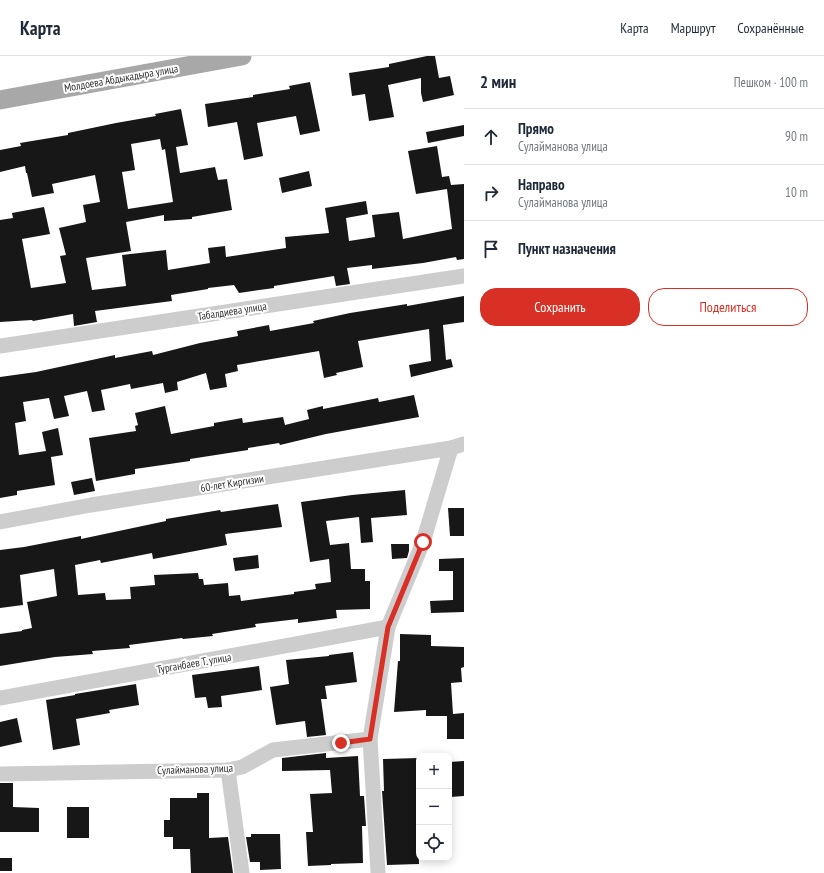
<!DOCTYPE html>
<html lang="ru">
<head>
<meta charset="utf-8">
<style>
  :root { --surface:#fff; --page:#f6f6f7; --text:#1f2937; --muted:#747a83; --line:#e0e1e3; --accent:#d93025 }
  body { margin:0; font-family:"PT Sans Narrow",sans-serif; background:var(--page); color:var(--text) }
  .controls { position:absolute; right:12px; bottom:12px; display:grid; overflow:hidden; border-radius:8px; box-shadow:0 2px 10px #0003 }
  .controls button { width:36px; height:36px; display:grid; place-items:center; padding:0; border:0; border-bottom:1px solid var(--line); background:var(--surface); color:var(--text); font:20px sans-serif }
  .stop { position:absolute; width:12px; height:12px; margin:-9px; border:3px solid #d93025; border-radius:50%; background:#fff }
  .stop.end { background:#d93025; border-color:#fff; box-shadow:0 1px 4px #0008 }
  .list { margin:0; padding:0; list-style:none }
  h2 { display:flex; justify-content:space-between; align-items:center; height:52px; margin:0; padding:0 16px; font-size:17px }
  h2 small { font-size:13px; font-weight:400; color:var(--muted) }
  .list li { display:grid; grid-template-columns:26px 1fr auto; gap:12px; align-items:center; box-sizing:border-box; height:56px; padding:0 16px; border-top:1px solid var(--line) }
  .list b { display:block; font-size:15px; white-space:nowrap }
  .list p { margin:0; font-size:13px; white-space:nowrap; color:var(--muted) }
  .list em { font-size:13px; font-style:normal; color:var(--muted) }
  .actions { display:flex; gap:8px; padding:12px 16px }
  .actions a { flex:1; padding:9px 0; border:1px solid var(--accent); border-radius:16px; text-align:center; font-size:14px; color:var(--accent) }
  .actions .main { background:var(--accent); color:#fff }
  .icon { flex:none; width:22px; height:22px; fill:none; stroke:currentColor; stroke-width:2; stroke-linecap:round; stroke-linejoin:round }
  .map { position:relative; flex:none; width:464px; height:817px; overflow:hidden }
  header { display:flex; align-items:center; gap:24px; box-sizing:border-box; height:56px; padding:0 20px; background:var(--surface); border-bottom:1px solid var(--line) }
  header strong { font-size:19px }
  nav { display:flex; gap:22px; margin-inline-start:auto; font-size:14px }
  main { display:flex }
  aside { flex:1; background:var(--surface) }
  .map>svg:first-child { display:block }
  .building { fill:#171717; fill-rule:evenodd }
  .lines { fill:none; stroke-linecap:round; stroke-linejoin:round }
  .minor { stroke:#cdcdcd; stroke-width:15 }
  .major { stroke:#a8a8a8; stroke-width:19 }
  .route { stroke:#d93025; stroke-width:5 }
  .labels { text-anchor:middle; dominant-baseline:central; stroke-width:4; stroke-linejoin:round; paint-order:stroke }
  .street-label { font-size:11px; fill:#303030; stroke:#fff }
</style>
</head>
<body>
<header>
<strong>Карта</strong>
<nav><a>Карта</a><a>Маршрут</a><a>Сохранённые</a></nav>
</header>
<main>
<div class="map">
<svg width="464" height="817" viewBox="0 0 464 817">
  <rect width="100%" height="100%" fill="#fff"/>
  <g class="building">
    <polygon points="427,0 435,0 439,22 450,20 454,39 423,46 421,37 421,22 388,29 394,61 369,65 365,38 352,40 349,17 389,11 389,8"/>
    <polygon points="310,26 320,75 300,79 296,60 257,67 263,100 244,104 237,66 208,71 205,48 253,41 253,39 290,33 289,30"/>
    <path d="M181 53 188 89 176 91 180 117 215 111 218 124 227 123 232 154 192 161V163L164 165V159L126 166 131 195 86 202 92 234 126 230 122 199 166 194 168 214 210 207 208 192 225 190 226 201 286 192 285 181 329 177 325 152 366 145 368 158 346 162 349 185 375 181 372 159 399 156 403 183 452 173 447 133 416 138 408 95 437 90 442 121 449 120 451 129 464 128V203L457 204 456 201 423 207 372 213V209L347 212 350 228 336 230 334 220 274 230V232L239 237 234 229 208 232V233L171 239 172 245 95 255 97 266 74 270 73 258 33 265 32 264 0 266V164L13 162 12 157 44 151 50 178 22 183 31 232 66 227 60 200 66 199 59 172 86 166 83 149 100 146 95 119 52 128 54 137 32 141 27 117H26L25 110 0 116V94L21 90 20 87 68 79V77L116 67 156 60 155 58ZM160 83 162 94 165 93 173 146 128 153 122 116 135 114 131 88Z"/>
    <polygon points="464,69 464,80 428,87 426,76"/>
    <polygon points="309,115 312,130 282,137 279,122"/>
    <polygon points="464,240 464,266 443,269 446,304 451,303 453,311 411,321 409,309 431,305 429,273 358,285 363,311 336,317 337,319 324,322 319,295 237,309 238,315 225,318 227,331 210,334 206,317 177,326 178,334 165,337 163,327 131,333 130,328 101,334 105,354 92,356 87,335 64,340 69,360 54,363 49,342 23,346 26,365 15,367 19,399 46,395 42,376 58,372 63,399 51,401 55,429 17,435 17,439 0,442 0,321 36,316 115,299 115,302 152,295 153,299 200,287 238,280 237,275 269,269 270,275 314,267 313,265 350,257 407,248 407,250"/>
    <polygon points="414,339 419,361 326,378 280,389 279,387 248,392 248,394 190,403 190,405 135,413 135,418 96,425 89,382 136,375 135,370 138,369 135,357 165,350 171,378 214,370 214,367 242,362 243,367 283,361 285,369 309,363 307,354 323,350 323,353 378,342 379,346"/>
    <polygon points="92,422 95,435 74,439 71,426"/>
    <polygon points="405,434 407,459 371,462 373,486 361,487 359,461 326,465 330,489 349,487 351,513 365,513 365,525 370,525 370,553 336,554 337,562 298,567 298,563 255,568 256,571 212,578 213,580 183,583 182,582 129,589 130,592 92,595 93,598 55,601 0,610 0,578 22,575 22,574 32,572 27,546 57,540 54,513 20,519 23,549 0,552 0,494 24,491 81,480 81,483 166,465 166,463 220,454 221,456 278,448 282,471 225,478 227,489 153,503 152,497 101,507 100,504 75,509 78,539 105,537 106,544 131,543 130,531 155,529 154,519 198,517 199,523 203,523 204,529 228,527 229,540 240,539 241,545 294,538 294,536 316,533 315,528 331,526 329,503 310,506 301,446 352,439"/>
    <polygon points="448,452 464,452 464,480 450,480"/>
    <polygon points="391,488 409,488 409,495 407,502 392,503"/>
    <polygon points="258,499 259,512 235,515 233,502"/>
    <polygon points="464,502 464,556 431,557 430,545 453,544 453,515 439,515 439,503"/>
    <polygon points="400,578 431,579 431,590 464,591 464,611 461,612 462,626 451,627 453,658 464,657 464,683 447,683 447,660 426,660 426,654 394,656 398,605 400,605"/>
    <polygon points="353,596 357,626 325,630 327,643 321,643 326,679 307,681 305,665 276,669 270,631 289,628 286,604 329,600 329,599"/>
    <polygon points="259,610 262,634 221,640 222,651 208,652 206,641 195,642 192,619"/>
    <polygon points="136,628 139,649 109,654 110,657 76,663 80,689 53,694 46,644 75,639 75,638"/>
    <polygon points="17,662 22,686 0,691 0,666"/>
    <polygon points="326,697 326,702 358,700 360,740 364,740 366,770 362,770 363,807 331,808 331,809 308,810 306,776 313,776 310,738 332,737 330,714 282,715 282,702"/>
    <polygon points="419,702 419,775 418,775 419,808 387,809 382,735 384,735 383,703"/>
    <polygon points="464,705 464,740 450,741 449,706"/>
    <polygon points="0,727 13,727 13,751 39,752 39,776 0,776"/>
    <polygon points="197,737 209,737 209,782 228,781 233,817 191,817 190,793 173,793 173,781 164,781 164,764 170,764 170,742 197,742"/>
    <rect x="67" y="751" width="22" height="31"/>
    <polygon points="251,778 280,778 281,813 260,814 260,806 250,806 246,781 251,781"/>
    <rect x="0" y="802" width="12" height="13"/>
  </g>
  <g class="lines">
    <g class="minor">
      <polyline points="0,290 464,220"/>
      <polyline points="0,466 91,449 451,392 464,388"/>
      <polyline points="0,642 388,571"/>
      <polyline points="370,683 378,816"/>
      <polyline points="228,714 242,817"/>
      <polyline points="0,718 228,714 242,711 273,694 370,683 388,571 423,486 451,392"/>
    </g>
    <polyline class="major" points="0,44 242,0"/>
  </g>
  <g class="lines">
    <polyline class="route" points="341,687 370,683 388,571 423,486"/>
  </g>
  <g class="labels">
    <g class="street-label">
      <text transform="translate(121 22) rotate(-10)">Молдоева Абдыкадыра улица</text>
      <text transform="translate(232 255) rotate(-9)">Табалдиева улица</text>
      <text transform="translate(232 427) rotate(-9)">60-лет Киргизии</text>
      <text transform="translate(194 607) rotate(-10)">Турганбаев Т. улица</text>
      <text transform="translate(195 713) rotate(-2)">Сулайманова улица</text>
    </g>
  </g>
</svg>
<div class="controls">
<button>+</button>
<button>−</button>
<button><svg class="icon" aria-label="locate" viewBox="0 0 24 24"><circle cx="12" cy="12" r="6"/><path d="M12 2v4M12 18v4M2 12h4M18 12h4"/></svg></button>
</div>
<div class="stop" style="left:423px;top:486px"></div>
<div class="stop end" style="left:341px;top:687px"></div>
</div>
<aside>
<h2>2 мин<small>Пешком · 100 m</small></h2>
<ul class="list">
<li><svg class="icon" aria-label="ahead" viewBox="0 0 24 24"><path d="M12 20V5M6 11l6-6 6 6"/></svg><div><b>Прямо</b><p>Сулайманова улица</p></div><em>90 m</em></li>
<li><svg class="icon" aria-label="right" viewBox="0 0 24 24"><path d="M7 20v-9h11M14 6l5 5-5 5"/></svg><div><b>Направо</b><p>Сулайманова улица</p></div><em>10 m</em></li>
<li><svg class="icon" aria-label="arrive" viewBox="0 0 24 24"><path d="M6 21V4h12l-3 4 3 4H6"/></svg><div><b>Пункт назначения</b></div></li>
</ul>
<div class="actions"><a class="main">Сохранить</a><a>Поделиться</a></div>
</aside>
</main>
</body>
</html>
